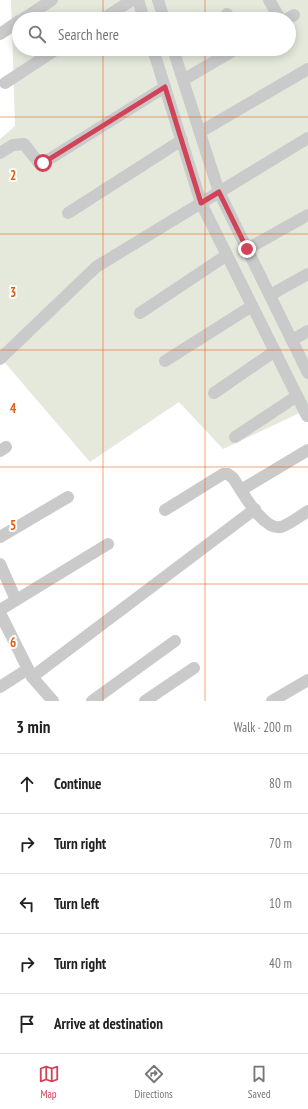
<!DOCTYPE html>
<html lang="en">
<head>
<meta charset="utf-8">
<style>
  :root { --surface:#fff; --page:#f6f6f6; --text:#222; --muted:#767676; --line:#e0e0e0; --accent:#d04358 }
  body { margin:0; font-family:"PT Sans Narrow",sans-serif; background:var(--page); color:var(--text) }
  .stop { position:absolute; width:12px; height:12px; margin:-9px; border:3px solid #d04358; border-radius:50%; background:#fff }
  .stop.end { background:#d04358; border-color:#fff; box-shadow:0 1px 4px #0008 }
  .list { margin:0; padding:0; list-style:none }
  h2 { display:flex; justify-content:space-between; align-items:center; height:52px; margin:0; padding:0 16px; font-size:17px }
  h2 small { font-size:13px; font-weight:400; color:var(--muted) }
  .list li { display:grid; grid-template-columns:26px 1fr auto; gap:12px; align-items:center; box-sizing:border-box; height:60px; padding:0 16px; border-top:1px solid var(--line) }
  .list b { display:block; font-size:15px; white-space:nowrap }
  .list em { font-size:13px; font-style:normal; color:var(--muted) }
  .icon { flex:none; width:22px; height:22px; fill:none; stroke:currentColor; stroke-width:2; stroke-linecap:round; stroke-linejoin:round }
  .map { position:relative; flex:none; width:308px; height:701px; overflow:hidden }
  .search { position:absolute; background:var(--surface); box-shadow:0 2px 10px #0003; left:12px; right:12px; top:12px; height:44px; display:flex; align-items:center; gap:10px; box-sizing:border-box; padding:0 14px; border-radius:22px; color:var(--muted); font-size:15px }
  .sheet { height:352px; background:var(--surface) }
  nav { display:flex; justify-content:space-around; align-items:center; box-sizing:border-box; height:56px; border-top:1px solid var(--line); background:var(--surface); font-size:11px; color:var(--muted) }
  nav a { display:grid; justify-items:center; gap:2px }
  nav .on { color:var(--accent) }
  .map>svg:first-child { display:block }
  .green { fill:#e4e9dc; fill-rule:evenodd }
  .lines { fill:none; stroke-linecap:round; stroke-linejoin:round }
  .minor { stroke:#cacaca; stroke-width:12 }
  .route { stroke:#d04358; stroke-width:5 }
  .grid { fill:none; stroke:#e8590c; stroke-width:1; stroke-opacity:0.55 }
  .grid-label { font-size:13px; text-anchor:middle; font-weight:bold; fill:#e8590c; stroke:#fff; stroke-width:4; stroke-linejoin:round; paint-order:stroke }
</style>
</head>
<body>
<div class="map">
<svg width="308" height="701" viewBox="0 0 308 701">
  <rect width="100%" height="100%" fill="#fff"/>
  <path class="green" d="M11 0H308V409L223 449 179 402 90 462 0 357V139L15 126ZM19 19H289V49H19Z"/>
  <g class="lines">
    <g class="minor">
      <polyline points="138,0 144,19"/>
      <polyline points="158,0 164,19"/>
      <polyline points="269,0 280,19"/>
      <polyline points="227,14 230,19"/>
      <polyline points="23,19 52,0"/>
      <polyline points="103,19 132,0"/>
      <polyline points="287,19 294,15"/>
      <polyline points="0,34 19,21"/>
      <polyline points="153,49 201,203 307,416"/>
      <polyline points="173,49 219,192 308,373"/>
      <polyline points="183,80 236,49"/>
      <polyline points="5,83 57,49"/>
      <polyline points="200,132 308,69"/>
      <polyline points="0,153 13,145 24,144 39,163 43,163 165,87"/>
      <polyline points="68,213 182,140"/>
      <polyline points="247,249 308,215"/>
      <polyline points="270,295 308,274"/>
      <polyline points="140,313 227,255"/>
      <polyline points="292,340 308,331"/>
      <polyline points="0,359 96,267 308,138"/>
      <polyline points="165,361 252,306"/>
      <polyline points="214,393 275,351"/>
      <polyline points="235,437 297,396"/>
      <polyline points="0,451 6,447"/>
      <polyline points="241,490 308,450"/>
      <path d="M165 510 223 474H228L233 478C242 491 263 531 281 527 290 524 300 516 308 511"/>
      <polyline points="0,537 68,497"/>
      <polyline points="0,564 16,600"/>
      <polyline points="0,610 108,544"/>
      <polyline points="0,613 32,677 53,701"/>
      <polyline points="32,677 255,509"/>
      <polyline points="0,687 28,669"/>
      <polyline points="92,701 175,641"/>
      <polyline points="145,701 194,668"/>
      <polyline points="272,701 308,680"/>
    </g>
  </g>
  <g class="lines">
    <polyline class="route" points="43,163 165,87 201,203 219,192 247,249"/>
  </g>
  <path class="grid" d="M103 0V19M205 0V19M103 49V701M205 49V701M0 117H308M0 234H308M0 350H308M0 467H308M0 584H308"/>
  <g class="grid-label">
    <text x="13" y="180">2</text>
    <text x="13" y="297">3</text>
    <text x="13" y="413">4</text>
    <text x="13" y="530">5</text>
    <text x="13" y="647">6</text>
  </g>
</svg>
<div class="stop" style="left:43px;top:163px"></div>
<div class="stop end" style="left:247px;top:249px"></div>
<div class="search"><svg class="icon" aria-label="search" viewBox="0 0 24 24"><circle cx="10" cy="10" r="6"/><path d="M15 15l6 6"/></svg>Search here</div>
</div>
<section class="sheet">
<h2>3 min<small>Walk · 200 m</small></h2>
<ul class="list">
<li><svg class="icon" aria-label="ahead" viewBox="0 0 24 24"><path d="M12 20V5M6 11l6-6 6 6"/></svg><div><b>Continue</b></div><em>80 m</em></li>
<li><svg class="icon" aria-label="right" viewBox="0 0 24 24"><path d="M7 20v-9h11M14 6l5 5-5 5"/></svg><div><b>Turn right</b></div><em>70 m</em></li>
<li><svg class="icon" aria-label="left" viewBox="0 0 24 24"><path d="M17 20v-9H6M10 6l-5 5 5 5"/></svg><div><b>Turn left</b></div><em>10 m</em></li>
<li><svg class="icon" aria-label="right" viewBox="0 0 24 24"><path d="M7 20v-9h11M14 6l5 5-5 5"/></svg><div><b>Turn right</b></div><em>40 m</em></li>
<li><svg class="icon" aria-label="arrive" viewBox="0 0 24 24"><path d="M6 21V4h12l-3 4 3 4H6"/></svg><div><b>Arrive at destination</b></div></li>
</ul>
</section>
<nav>
<a class="on"><svg class="icon" aria-label="map" viewBox="0 0 24 24"><path d="M3 6l6-2 6 2 6-2v14l-6 2-6-2-6 2zM9 4v14M15 6v14"/></svg>Map</a>
<a><svg class="icon" aria-label="directions" viewBox="0 0 24 24"><path d="M12 3l9 9-9 9-9-9zM9 14v-3h6M13 9l2 2-2 2"/></svg>Directions</a>
<a><svg class="icon" aria-label="saved" viewBox="0 0 24 24"><path d="M7 4h10v16l-5-4-5 4z"/></svg>Saved</a>
</nav>
</body>
</html>
